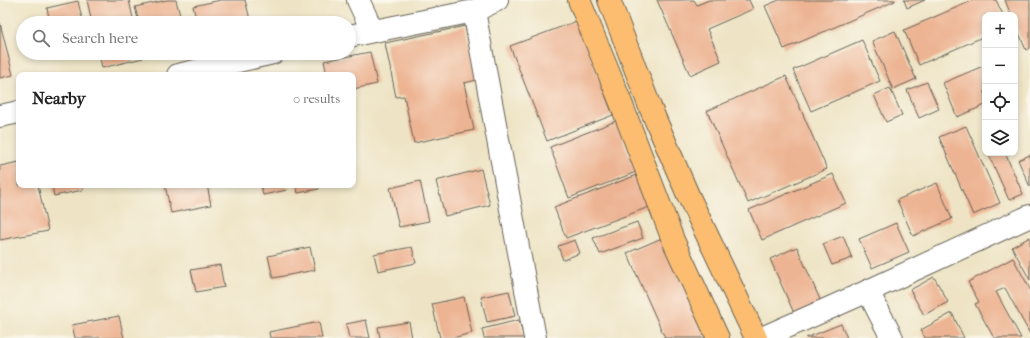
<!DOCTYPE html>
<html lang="en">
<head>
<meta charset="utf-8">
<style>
  :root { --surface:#fff; --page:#f6f6f6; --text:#222; --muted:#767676; --line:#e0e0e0 }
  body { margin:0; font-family:"IM FELL French Canon",serif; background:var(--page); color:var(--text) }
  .controls { position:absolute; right:12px; top:12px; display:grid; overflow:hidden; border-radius:8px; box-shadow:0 2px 6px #0003 }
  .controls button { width:36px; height:36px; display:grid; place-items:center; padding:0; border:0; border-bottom:1px solid var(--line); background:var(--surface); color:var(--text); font:20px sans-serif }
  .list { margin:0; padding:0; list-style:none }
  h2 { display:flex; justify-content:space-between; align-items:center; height:52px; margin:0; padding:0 16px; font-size:17px }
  h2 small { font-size:13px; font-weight:400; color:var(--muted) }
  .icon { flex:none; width:22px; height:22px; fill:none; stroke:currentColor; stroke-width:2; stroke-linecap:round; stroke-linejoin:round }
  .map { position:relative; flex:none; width:1030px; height:338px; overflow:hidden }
  .search { position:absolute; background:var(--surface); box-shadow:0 2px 6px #0003; left:16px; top:16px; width:340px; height:44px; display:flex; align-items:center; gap:10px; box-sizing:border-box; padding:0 14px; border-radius:22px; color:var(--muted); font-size:15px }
  .panel { position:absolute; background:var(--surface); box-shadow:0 2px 6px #0003; left:16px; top:72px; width:340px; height:116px; border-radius:8px }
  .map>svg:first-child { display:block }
  .building { fill:#edb493 }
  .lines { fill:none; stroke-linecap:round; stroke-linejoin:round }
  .minor-casing { stroke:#666257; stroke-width:24 }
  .major-casing { stroke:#666257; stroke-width:24 }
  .minor { stroke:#fff; stroke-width:22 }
  .major { stroke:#fcbd6f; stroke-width:22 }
</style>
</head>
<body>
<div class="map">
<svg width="1030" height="338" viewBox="0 0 1030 338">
  <rect width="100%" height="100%" fill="#fbf7ec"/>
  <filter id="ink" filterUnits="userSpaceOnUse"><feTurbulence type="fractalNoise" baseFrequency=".025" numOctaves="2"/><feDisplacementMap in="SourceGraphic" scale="8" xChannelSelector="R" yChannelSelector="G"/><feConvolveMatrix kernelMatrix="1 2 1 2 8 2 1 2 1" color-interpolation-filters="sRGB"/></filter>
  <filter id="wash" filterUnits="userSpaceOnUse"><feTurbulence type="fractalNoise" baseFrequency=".012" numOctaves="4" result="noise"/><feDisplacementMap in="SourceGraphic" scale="16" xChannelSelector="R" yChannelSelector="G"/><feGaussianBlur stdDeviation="0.9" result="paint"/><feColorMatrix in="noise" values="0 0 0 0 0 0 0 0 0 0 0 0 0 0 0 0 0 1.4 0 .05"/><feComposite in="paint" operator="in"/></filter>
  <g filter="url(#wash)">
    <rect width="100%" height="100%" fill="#eee4c5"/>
    <g id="blocks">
      <g class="building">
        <polygon points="87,0 129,0 134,23 92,23"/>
        <polygon points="167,0 176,0 182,23 139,23 135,7"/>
        <polygon points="221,0 245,0 251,23 197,23 193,6"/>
        <polygon points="657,0 694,0 697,5 709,0 749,0 753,9 707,29 721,61 690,75"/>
        <polygon points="779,0 895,0 895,1 784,49 765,6"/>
        <polygon points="904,0 925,0 907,8"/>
        <polygon points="974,0 996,0 1003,15 985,15 985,36 919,65 904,30"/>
        <polygon points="1005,0 1030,0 1030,48 1026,50 1015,24 1015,15 1011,15"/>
        <polygon points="78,1 83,23 50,23 47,8"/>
        <polygon points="577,21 613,115 547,141 510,46"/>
        <polygon points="0,23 13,75 0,78"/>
        <polygon points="465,26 477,80 464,83 474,130 414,143 404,96 396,97 385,43"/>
        <polygon points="895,31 916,79 893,89 872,41"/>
        <polygon points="862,40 880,81 811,111 793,70"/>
        <polygon points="370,52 377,84 353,89 353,75 327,75 324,61"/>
        <polygon points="99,53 141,53 143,58 102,68"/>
        <polygon points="983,66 985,70 985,105 957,117 943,83"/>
        <polygon points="786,76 827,169 748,203 707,111"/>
        <polygon points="927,82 939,109 919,118 907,90"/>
        <polygon points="890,88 902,115 886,122 874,95"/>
        <polygon points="616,121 636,172 569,198 550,147"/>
        <polygon points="966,126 1000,203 973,215 939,137"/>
        <polygon points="988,153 1005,153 1023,194 1009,200"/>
        <polygon points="1030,155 1030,187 1018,160"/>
        <polygon points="19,162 19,185 38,185 48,231 0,240 0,166"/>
        <polygon points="481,169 490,205 445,216 436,181"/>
        <polygon points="833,174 846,203 762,240 749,210"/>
        <polygon points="637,175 649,207 566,238 554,207"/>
        <polygon points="420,181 429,221 399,227 390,188"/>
        <polygon points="937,183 952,219 913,236 897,200"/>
        <polygon points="52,185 82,185 83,190 54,196"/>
        <polygon points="165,185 207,185 211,205 171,213"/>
        <polygon points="261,185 286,185 287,190 263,195"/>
        <polygon points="296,185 318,185 319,189 298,193"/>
        <polygon points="637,222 643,238 600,254 593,238"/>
        <polygon points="896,223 909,252 872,268 859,239"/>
        <polygon points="843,236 852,258 832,265 823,244"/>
        <polygon points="1030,237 1030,280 1012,247"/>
        <polygon points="662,238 707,338 665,338 627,253"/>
        <polygon points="575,240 580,253 563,260 558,246"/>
        <polygon points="310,247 315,270 273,278 268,256"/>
        <polygon points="412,247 416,263 378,271 374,254"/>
        <polygon points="797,247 824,309 797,320 770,259"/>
        <polygon points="1013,258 1030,289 1030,334 1005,288 996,292 1021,338 994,338 975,304 979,302 968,282"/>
        <polygon points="220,265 224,287 196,292 191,270"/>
        <polygon points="934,277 948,302 924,315 910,290"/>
        <polygon points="509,291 515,316 487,322 481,297"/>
        <polygon points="464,297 472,333 452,338 440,338 432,304"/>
        <polygon points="952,313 964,338 925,338 921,330"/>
        <polygon points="119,316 124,338 75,338 72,325"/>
        <polygon points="366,320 370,338 349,338 346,324"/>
        <polygon points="519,320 524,338 484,338 482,329"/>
        <polygon points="319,322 322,338 270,338 269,332"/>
        <polygon points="409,322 412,338 380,338 378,327"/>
        <polygon points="841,324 847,338 806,338"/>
      </g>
    </g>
  </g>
  <g filter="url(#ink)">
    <use href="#blocks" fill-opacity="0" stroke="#666257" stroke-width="1"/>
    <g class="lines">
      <g class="minor-casing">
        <g id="minor">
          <polyline points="358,0 372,30"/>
          <polyline points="474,11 535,338"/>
          <polyline points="349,36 474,11 497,0"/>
          <polyline points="178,75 273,53"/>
          <polyline points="0,116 19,112"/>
          <polyline points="868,291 892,338"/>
          <polyline points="762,338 868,291 1030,216"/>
        </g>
      </g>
      <g class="major-casing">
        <g id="major">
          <polyline points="579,0 621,103 673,240 718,338"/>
          <polyline points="609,0 650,107 688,195 756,338"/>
        </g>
      </g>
      <use href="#minor" class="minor"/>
      <use href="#major" class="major"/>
    </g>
  </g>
</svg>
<div class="controls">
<button>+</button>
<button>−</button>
<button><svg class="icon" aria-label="locate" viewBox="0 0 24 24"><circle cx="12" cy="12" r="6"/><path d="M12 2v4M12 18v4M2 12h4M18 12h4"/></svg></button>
<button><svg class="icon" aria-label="layers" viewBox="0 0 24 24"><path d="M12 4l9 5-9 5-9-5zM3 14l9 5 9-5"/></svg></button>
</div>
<div class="search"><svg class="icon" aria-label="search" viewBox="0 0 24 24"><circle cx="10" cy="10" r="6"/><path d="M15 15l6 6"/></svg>Search here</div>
<section class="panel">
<h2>Nearby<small>0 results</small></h2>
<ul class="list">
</ul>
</section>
</div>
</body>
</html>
